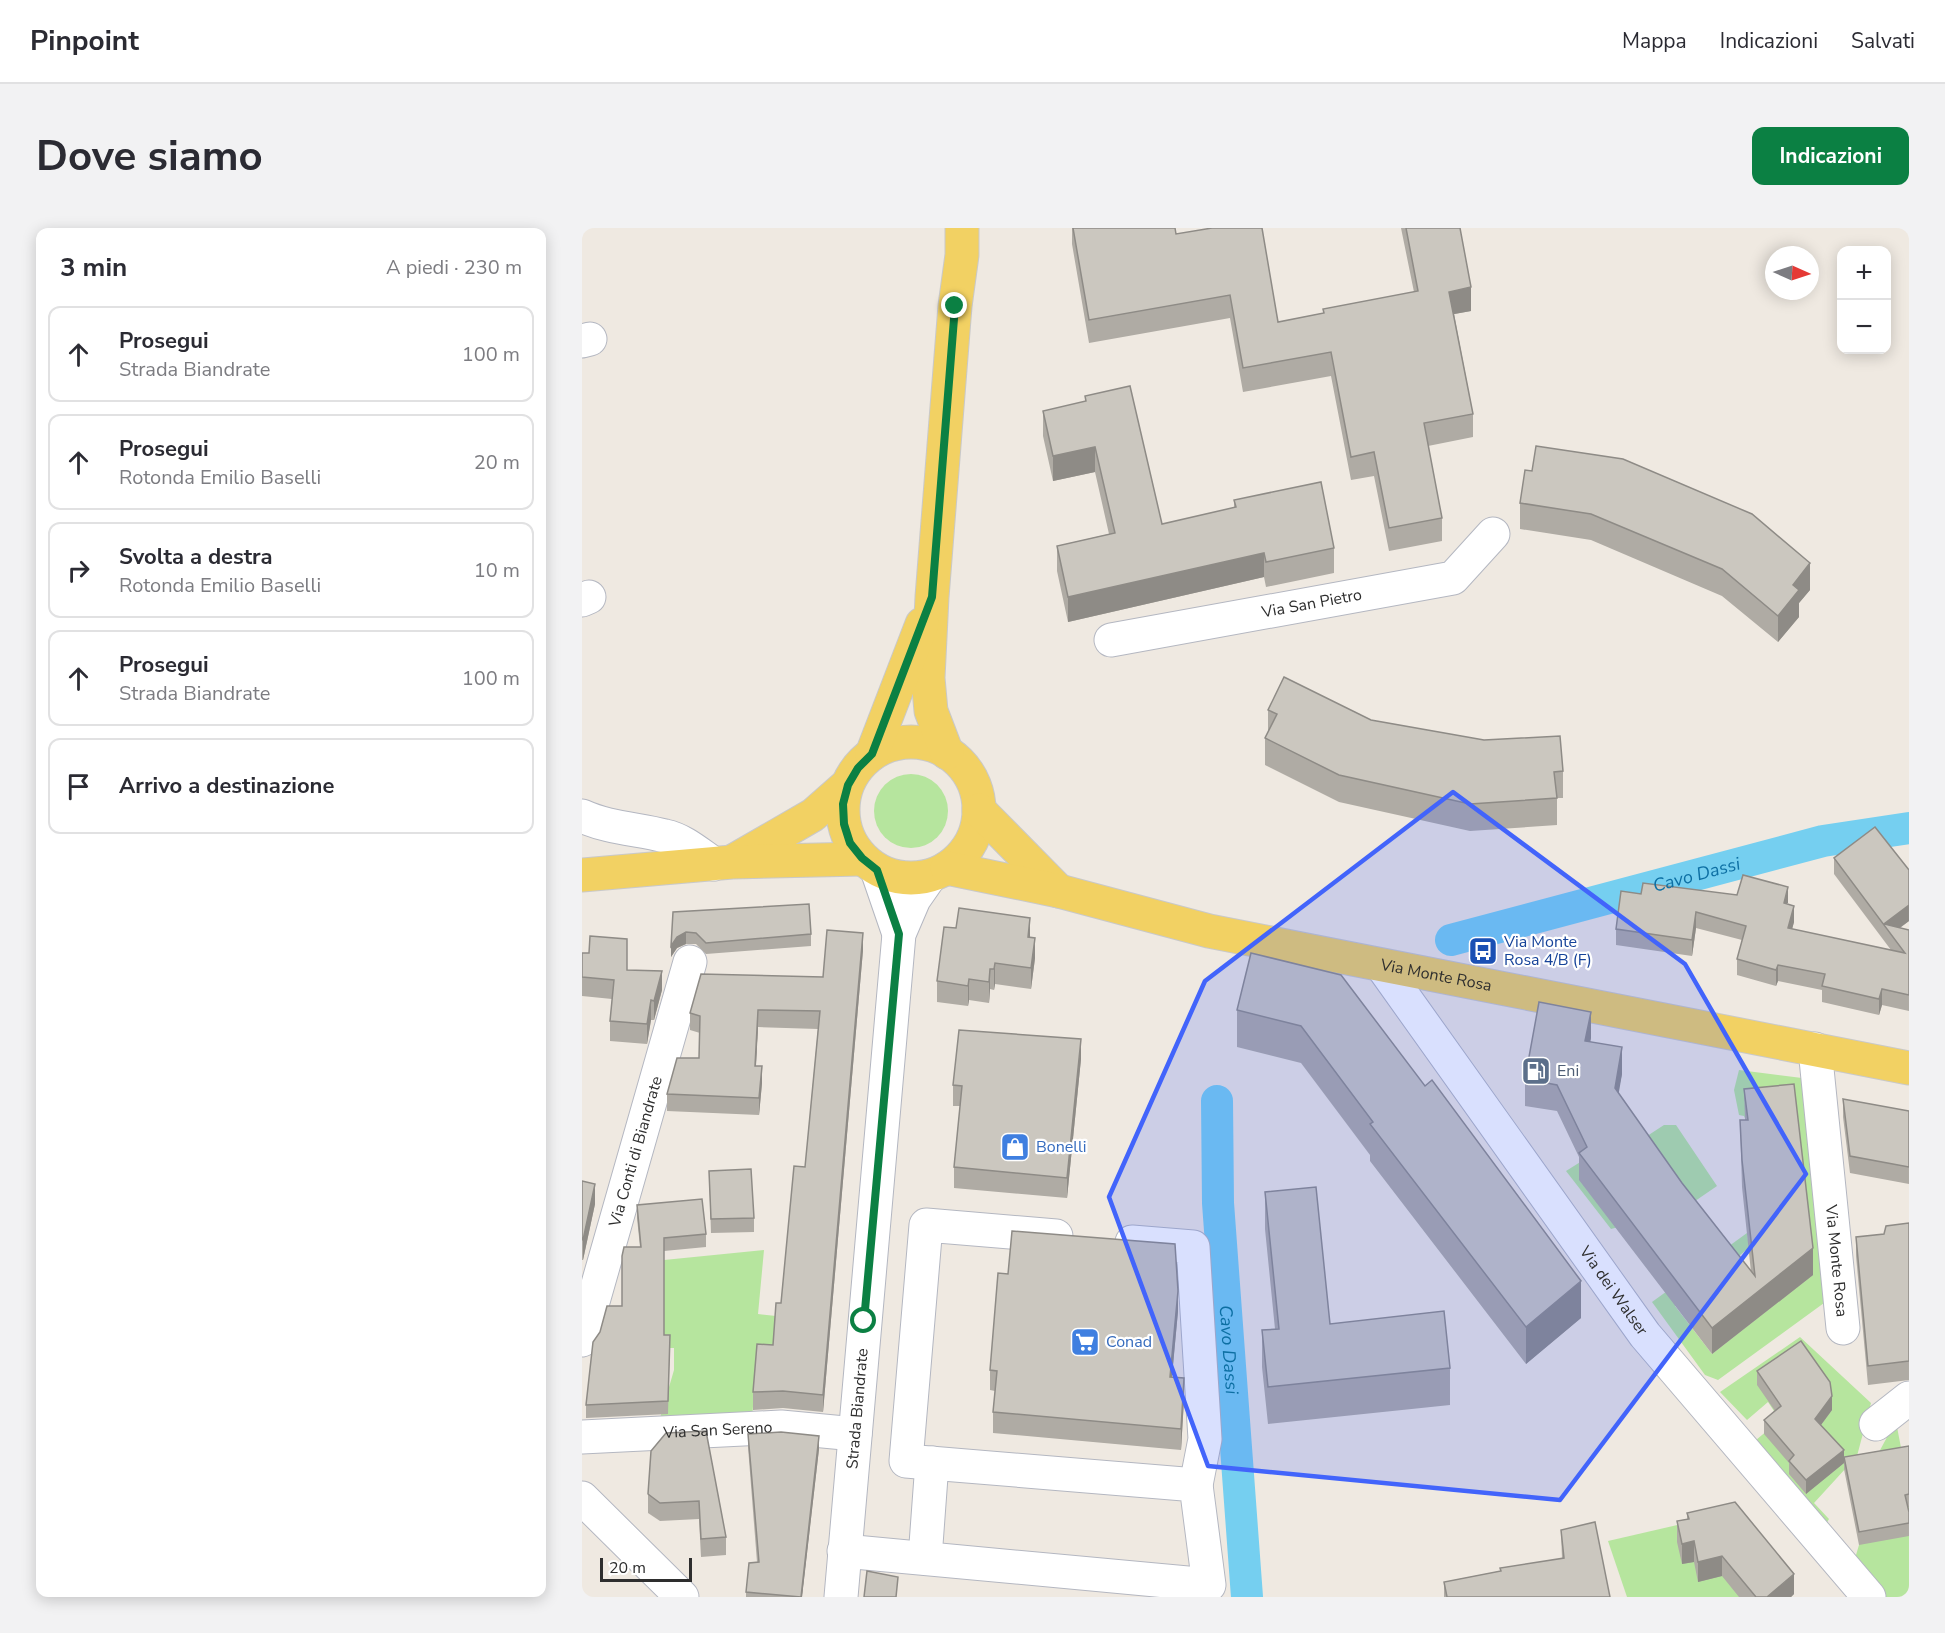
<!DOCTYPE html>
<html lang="it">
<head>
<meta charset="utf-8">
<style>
  :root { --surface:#fff; --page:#f2f2f3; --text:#2b2b33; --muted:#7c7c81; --line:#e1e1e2; --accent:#0b8043 }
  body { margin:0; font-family:"Nunito Sans",sans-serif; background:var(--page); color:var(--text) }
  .controls { position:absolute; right:18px; top:18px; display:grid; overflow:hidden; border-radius:12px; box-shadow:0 3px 15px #0003 }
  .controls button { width:54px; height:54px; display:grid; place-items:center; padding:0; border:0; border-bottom:2px solid var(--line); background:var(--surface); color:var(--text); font:30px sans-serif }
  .compass { position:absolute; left:1183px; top:18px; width:54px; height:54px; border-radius:50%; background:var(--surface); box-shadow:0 3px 15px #0003; rotate:93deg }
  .scale { position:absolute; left:18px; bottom:15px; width:92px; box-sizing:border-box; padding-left:6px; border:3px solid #2e2e2e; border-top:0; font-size:16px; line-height:21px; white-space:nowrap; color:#2e2e2e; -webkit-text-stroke:4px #fff; paint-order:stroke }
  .stop { position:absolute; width:18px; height:18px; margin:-14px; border:4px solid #0b8043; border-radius:50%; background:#fff }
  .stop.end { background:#0b8043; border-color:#fff; box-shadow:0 2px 6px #0008 }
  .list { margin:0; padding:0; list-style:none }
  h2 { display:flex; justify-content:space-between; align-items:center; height:78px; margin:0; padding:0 24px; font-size:26px }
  h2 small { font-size:20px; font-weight:400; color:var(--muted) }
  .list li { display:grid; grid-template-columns:39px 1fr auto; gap:18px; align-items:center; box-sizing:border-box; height:96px; margin:0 12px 12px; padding:0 12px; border:2px solid var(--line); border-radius:12px }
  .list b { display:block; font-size:22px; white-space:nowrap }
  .list p { margin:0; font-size:20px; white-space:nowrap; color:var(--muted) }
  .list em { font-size:20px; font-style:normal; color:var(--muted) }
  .icon { flex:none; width:33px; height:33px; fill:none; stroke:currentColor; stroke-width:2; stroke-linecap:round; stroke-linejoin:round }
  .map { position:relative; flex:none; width:1327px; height:1369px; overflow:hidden; border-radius:12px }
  header { display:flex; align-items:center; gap:36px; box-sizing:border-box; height:84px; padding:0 30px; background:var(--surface); border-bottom:2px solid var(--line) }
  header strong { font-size:28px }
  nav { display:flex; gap:33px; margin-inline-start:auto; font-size:21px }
  .intro { display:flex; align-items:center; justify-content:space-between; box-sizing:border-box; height:144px; padding:0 36px }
  h1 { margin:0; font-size:42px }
  .button { padding:15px 27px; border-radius:12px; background:var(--accent); color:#fff; font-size:21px; font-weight:700 }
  main { display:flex; gap:36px; padding:0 36px }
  aside { flex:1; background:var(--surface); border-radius:12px; box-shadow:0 3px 15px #0003 }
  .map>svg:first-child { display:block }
  .green { fill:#b6e59e }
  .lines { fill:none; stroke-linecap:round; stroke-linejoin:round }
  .canal { stroke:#75cff0; stroke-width:32 }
  .minor-casing { stroke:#b4b7c1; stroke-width:35 }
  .major-casing { stroke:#c9c9c9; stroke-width:35 }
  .minor { stroke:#fff; stroke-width:33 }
  .major { stroke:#f2d163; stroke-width:33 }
  .wall { fill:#afaba4 }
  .shaded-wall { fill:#8e8b86 }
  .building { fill:#cbc7bf; stroke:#8e8b86; stroke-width:1.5 }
  .route { stroke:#0b8043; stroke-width:8 }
  .marked { fill:#4264fb; fill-opacity:0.2; stroke:#4264fb; stroke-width:4.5; stroke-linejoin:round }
  .labels { text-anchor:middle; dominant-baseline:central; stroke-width:4.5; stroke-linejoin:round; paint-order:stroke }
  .street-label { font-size:16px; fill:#2e2e2e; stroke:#fff }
  .transit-label { font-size:16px; fill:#164399; stroke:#fff; text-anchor:start }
  .service-label { font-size:16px; fill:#4e5e75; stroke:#fff; text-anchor:start }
  .shop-label { font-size:16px; fill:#366cbe; stroke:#fff; text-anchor:start }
  .water-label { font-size:18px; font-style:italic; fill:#0d6fa3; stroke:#fff }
</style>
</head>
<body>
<header>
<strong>Pinpoint</strong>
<nav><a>Mappa</a><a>Indicazioni</a><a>Salvati</a></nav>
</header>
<div class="intro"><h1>Dove siamo</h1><a class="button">Indicazioni</a></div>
<main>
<aside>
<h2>3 min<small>A piedi · 230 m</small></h2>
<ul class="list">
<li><svg class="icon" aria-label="ahead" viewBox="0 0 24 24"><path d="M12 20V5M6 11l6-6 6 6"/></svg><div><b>Prosegui</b><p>Strada Biandrate</p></div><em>100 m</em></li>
<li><svg class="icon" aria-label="ahead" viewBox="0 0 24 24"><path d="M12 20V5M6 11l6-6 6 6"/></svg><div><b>Prosegui</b><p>Rotonda Emilio Baselli</p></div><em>20 m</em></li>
<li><svg class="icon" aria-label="right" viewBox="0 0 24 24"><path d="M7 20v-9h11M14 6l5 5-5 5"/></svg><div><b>Svolta a destra</b><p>Rotonda Emilio Baselli</p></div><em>10 m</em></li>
<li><svg class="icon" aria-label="ahead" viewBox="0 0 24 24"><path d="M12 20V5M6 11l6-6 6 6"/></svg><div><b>Prosegui</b><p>Strada Biandrate</p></div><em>100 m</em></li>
<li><svg class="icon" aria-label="arrive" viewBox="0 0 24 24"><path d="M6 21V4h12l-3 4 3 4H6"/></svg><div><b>Arrivo a destinazione</b></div></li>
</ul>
</aside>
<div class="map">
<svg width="1327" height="1369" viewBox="0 0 1327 1369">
  <rect width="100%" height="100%" fill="#efe9e1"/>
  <g class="green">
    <circle cx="329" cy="583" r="37"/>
    <polygon points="1157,842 1220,850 1242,1075 1136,1152 1123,1147 1070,1074 1165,1005 1167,1020 1093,1078 1130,1126 1230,1047 1162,888 1157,887 1152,862"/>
    <polygon points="1082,897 1094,897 1135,958 1100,982 1029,1001 984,943 1051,901 1059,912"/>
    <polygon points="182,1022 176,1086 194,1088 191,1134 175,1133 170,1190 76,1197 92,1142 92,1120 70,1120 82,1089 82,1032"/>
    <polygon points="1218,1109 1289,1175 1275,1228 1232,1275 1247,1291 1241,1301 1174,1212 1198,1192 1186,1174 1165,1192 1138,1164"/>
    <polygon points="1315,1199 1327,1261 1327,1369 1287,1369 1268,1347 1277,1317 1290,1237 1310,1200"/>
    <polygon points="1130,1289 1167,1369 1045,1369 1026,1313"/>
  </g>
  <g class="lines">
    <g class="canal">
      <path id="s1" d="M869 712 1241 613 1327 600"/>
      <path id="s2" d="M635 873 636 975 665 1369"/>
    </g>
    <g class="minor-casing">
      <g id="minor">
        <polyline points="0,113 8,111"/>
        <polyline points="0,372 7,369"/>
        <path id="s3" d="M529 412 871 350 911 306"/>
        <path d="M0 588C26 600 56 601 83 608 102 612 117 626 132 636"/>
        <polyline points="295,642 317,706"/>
        <path id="s4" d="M800 738 1063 1107 1287 1369"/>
        <path id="s5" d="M1233 821 1261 1100"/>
        <polyline points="550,1014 611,1019 623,1211 614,1257"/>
        <path id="s6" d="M0 1112 108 734"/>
        <polyline points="1294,1196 1327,1170"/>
        <path id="s7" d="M0 1209 199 1199 273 1206"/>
        <polyline points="0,1270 100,1369"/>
        <polyline points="262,1323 627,1357 614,1257 324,1233 344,997 474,1008"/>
        <polyline points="343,1330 350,1235"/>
        <path id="s8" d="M259 1369 317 706 332 671 348 648"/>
      </g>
    </g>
    <g class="major-casing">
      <g id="major">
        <circle cx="329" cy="582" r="68"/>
        <polyline points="365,525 349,483 346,450 350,369 373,78 380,27 380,0"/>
        <polyline points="290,526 340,396"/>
        <polyline points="397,582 477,663"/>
        <polyline points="153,632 231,587 265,557"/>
        <path id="s9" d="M365 640 477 663 627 703 1327 840"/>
        <polyline points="0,647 150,634 280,631"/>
      </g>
    </g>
    <use href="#minor" class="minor"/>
    <use href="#major" class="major"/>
  </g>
  <g class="wall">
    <polygon points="490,0 593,0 594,6 696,94 741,85 741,81 832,64 819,0 878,0 889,83 872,86 891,186 891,209 846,218 860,290 860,313 807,323 792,248 769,252 749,148 661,164 648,90 507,115 490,16"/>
    <polygon points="503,168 580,296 652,280 652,272 752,320 752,345 684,359 682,349 486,394 475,343 475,318 527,306 513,244 471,253 461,208 461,183 503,174"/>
    <polygon points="943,242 1228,362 1217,375 1217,389 1196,414 1140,368 1009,312 938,301 938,275"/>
    <polygon points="686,482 789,492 981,543 981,570 975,570 975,597 888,603 757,574 683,537 683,510 686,504"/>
    <polygon points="1252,630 1327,642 1327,693 1318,700 1327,702 1327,783 1300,777 1297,787 1240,774 1240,762 1196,753 1194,758 1155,747 1155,731 1160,712 1114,700 1110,728 1034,717 1034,701 1059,666 1206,676 1212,694 1210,701 1309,722 1252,646"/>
    <polygon points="91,684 229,706 229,718 124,726 114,716 104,716 95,720 89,729"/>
    <polygon points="448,709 453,730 449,761 413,756 412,762 408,761 407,775 387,772 386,778 355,774 355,753"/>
    <polygon points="281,722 241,1184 201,1180 171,1182 171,1164 191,1117 199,1075 223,939 236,801 176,799 174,838 180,855 177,887 85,883 85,866 117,830 118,805 108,802 108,785 241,749"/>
    <polygon points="0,725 45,742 80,762 72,792 69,792 65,816 28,813 28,793 30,771 0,768"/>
    <polygon points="669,725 999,1090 944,1136 788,933 788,927 719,835 655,819 655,782"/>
    <polygon points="1009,810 1008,814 1040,846 1036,865 1100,955 1169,1044 1160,959 1158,892 1163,892 1162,861 1231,1047 1130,1126 997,952 997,929 975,883 943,878 943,851"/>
    <polygon points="499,831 485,970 372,960 372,939 378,878 371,878 371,857"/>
    <polygon points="1261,871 1327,883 1327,956 1268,945 1261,889"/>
    <polygon points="127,943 172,990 172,1004 129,1005"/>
    <polygon points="0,953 13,976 1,1032 0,1032"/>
    <polygon points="683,964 748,1096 868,1140 868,1177 686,1196 680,1139 680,1102 693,1101 683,1001"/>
    <polygon points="55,977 124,1006 124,1019 82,1023 82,1107 88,1107 86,1186 4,1190 4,1177 40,1078 58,1019 55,990"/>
    <polygon points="1327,995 1327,1152 1286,1157 1274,1028 1274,1009 1302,1006"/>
    <polygon points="596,1083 590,1149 602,1171 599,1222 411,1205 411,1184 413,1163 408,1162 408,1142"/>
    <polygon points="1175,1143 1250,1182 1239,1197 1262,1235 1224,1266 1207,1246 1207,1235 1182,1206 1182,1192 1193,1183 1175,1157"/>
    <polygon points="84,1205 144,1309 144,1327 119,1329 117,1291 78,1293 66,1285 66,1266"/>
    <polygon points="166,1206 237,1221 220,1369 164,1369 164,1364 175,1334 166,1219"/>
    <polygon points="1327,1218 1327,1279 1326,1279 1327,1284 1327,1308 1277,1317 1262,1241 1262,1229"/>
    <polygon points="1105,1285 1212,1366 1209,1369 1157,1369 1140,1348 1116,1354 1112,1334 1100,1336 1095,1314 1095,1293 1105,1291"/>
    <polygon points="979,1302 1028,1369 862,1369 862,1354 918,1343 918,1340 980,1331"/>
  </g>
  <g class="shaded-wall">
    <polygon points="889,59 889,83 867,87 867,64"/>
    <polygon points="513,219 513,244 471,253 471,228"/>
    <polygon points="682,325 682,349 486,394 486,369"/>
    <polygon points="1228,335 1228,362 1217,375 1217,389 1196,414 1196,388 1211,357"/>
    <polygon points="1206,659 1206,675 1202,675"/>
    <polygon points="1327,677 1327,693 1309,706 1302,696"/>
    <polygon points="1212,678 1212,694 1206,716 1206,700"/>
    <polygon points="1114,684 1114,700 1110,728 1110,712"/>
    <polygon points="448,690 448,710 446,709"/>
    <polygon points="104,704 104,716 95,720 89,729 89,718 95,709"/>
    <polygon points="281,705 281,722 241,1184 241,1167"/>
    <polygon points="453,710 453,730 449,761 449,740"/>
    <polygon points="413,735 413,756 412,762 412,741"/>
    <polygon points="1196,737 1196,753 1194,758 1194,742"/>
    <polygon points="408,741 408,761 407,775 407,754"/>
    <polygon points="80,743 80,762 72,792 72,773"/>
    <polygon points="387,751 387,772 386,778 386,758"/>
    <polygon points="1300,761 1300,777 1297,787 1297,771"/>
    <polygon points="69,772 69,792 65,816 65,796"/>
    <polygon points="176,782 176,799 173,855 173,838"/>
    <polygon points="1009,784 1009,810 1003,839 1003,813"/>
    <polygon points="499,811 499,831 485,970 485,950"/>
    <polygon points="1040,819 1040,846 1033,887 1033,860"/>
    <polygon points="180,838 180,855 177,887 177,870"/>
    <polygon points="13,956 13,976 1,1032 1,1012"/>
    <polygon points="1231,1020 1231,1047 1130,1126 1130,1100"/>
    <polygon points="999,1053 999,1090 944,1136 944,1099"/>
    <polygon points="596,1063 596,1083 588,1169 588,1149"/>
    <polygon points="602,1150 602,1171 599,1222 599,1201"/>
    <polygon points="1250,1168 1250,1182 1233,1205 1233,1191"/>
    <polygon points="237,1208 237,1221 220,1369 219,1369"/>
    <polygon points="1262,1222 1262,1235 1224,1266 1224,1252"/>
    <polygon points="1112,1313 1112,1334 1100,1336 1100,1316"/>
    <polygon points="1140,1328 1140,1348 1116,1354 1116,1334"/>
    <polygon points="1212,1346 1212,1366 1209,1369 1185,1369"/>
  </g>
  <g class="building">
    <polygon points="491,0 593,0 594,6 630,0 680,0 696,94 742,85 741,81 836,63 824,0 878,0 889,59 867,64 891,186 842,195 860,290 807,300 792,224 769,229 749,124 661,140 648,67 507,92"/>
    <polygon points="548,158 580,296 654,279 652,272 739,254 752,320 684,334 682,325 486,369 475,318 533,305 513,219 471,228 461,183 504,173 503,168"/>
    <polygon points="954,218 1041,231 1170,286 1228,335 1211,357 1217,362 1196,388 1140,341 1009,286 938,275 943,242 950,243"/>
    <polygon points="702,449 789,492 902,512 978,508 981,543 972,544 975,570 888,576 757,547 683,510 695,486 686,482"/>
    <polygon points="1293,599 1327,642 1327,677 1302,696 1327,702 1327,767 1300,761 1297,771 1240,758 1243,746 1196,737 1194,742 1155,731 1164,698 1114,684 1110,712 1034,701 1039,663 1059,666 1061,655 1155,667 1161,647 1206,659 1202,675 1212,678 1206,700 1323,725 1252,630"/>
    <polygon points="227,676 229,706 124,715 114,705 104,704 95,709 89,718 91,684"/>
    <polygon points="377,680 448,690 446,709 453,710 449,740 413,735 412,741 408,741 407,754 387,751 386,758 355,753 362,699 374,700"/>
    <polygon points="245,702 281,705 241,1167 201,1163 171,1164 175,1116 191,1117 194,1075 199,1075 212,938 223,939 238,783 176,782 173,838 180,838 177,870 85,866 95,830 117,830 118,788 108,785 119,746 241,749"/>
    <polygon points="8,708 45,711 45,742 80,743 72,773 69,772 65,796 28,793 32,752 0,749 0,725 7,725"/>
    <polygon points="669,725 759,747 843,858 850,852 999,1053 944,1099 788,896 791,894 719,798 655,782"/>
    <polygon points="957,774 1009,784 1003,813 1040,819 1033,860 1100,955 1173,1048 1160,932 1158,892 1166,892 1162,861 1212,856 1231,1020 1130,1100 997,925 1005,919 975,857 943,851"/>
    <polygon points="377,802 499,811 485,950 372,939 380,858 371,857"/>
    <polygon points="1261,871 1327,883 1327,939 1268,928"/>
    <polygon points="169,941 172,990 129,991 127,943"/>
    <polygon points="0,953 13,956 1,1012 0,1011"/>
    <polygon points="734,959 748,1096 862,1083 868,1140 686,1159 680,1102 697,1101 683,964"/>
    <polygon points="120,971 124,1006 82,1010 82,1107 88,1107 86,1173 4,1177 11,1114 18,1104 25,1078 40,1078 40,1028 42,1019 59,1019 55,977"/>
    <polygon points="1327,995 1327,1133 1286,1138 1274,1009 1302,1006 1304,998"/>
    <polygon points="430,1003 593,1016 596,1063 588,1149 602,1150 599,1201 411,1184 415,1143 408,1142 416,1045 426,1046"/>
    <polygon points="1219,1113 1248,1154 1250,1168 1233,1191 1262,1222 1224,1252 1207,1233 1212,1227 1182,1192 1199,1178 1175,1143"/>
    <polygon points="124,1203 144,1309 119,1311 117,1273 78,1275 66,1266 69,1223 84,1205"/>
    <polygon points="199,1204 237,1208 219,1369 164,1364 167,1335 177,1334 166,1206"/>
    <polygon points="1327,1218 1327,1266 1323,1267 1327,1284 1327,1295 1277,1304 1262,1229"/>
    <polygon points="1153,1274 1212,1346 1185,1369 1174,1369 1140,1328 1116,1334 1112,1313 1100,1316 1095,1293 1107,1291 1105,1285"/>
    <polygon points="1013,1294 1028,1369 865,1369 862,1354 919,1343 918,1340 982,1330 979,1302"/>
    <polygon points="285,1343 316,1349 314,1369 282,1369"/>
  </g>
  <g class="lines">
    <polyline class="route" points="282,1093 317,706 295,642 280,630 268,615 262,596 261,576 266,557 276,540 290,526 350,369 373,78"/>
  </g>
  <path class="marked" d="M871 564 1103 736 1224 946 978 1272 626 1238 527 969 623 753Z"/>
  <defs>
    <g id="bus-square" transform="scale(1.5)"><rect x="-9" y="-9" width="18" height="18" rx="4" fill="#1a4fb4" stroke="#fff"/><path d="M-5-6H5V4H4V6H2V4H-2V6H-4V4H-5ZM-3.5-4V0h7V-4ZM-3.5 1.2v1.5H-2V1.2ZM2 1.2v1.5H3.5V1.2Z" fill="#fff"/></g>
    <g id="fuel-square" transform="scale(1.5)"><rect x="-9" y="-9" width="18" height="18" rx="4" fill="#5c6f8a" stroke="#fff"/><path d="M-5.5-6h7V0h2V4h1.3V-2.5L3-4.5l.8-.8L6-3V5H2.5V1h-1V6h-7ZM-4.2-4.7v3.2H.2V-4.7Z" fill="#fff"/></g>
    <g id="shop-square" transform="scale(1.5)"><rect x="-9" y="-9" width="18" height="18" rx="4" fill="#3f7fe0" stroke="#fff"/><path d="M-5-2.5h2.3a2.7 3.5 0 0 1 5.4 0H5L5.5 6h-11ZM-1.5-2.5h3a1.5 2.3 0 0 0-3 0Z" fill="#fff"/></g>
    <g id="supermarket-square" transform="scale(1.5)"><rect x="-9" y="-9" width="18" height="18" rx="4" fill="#3f7fe0" stroke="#fff"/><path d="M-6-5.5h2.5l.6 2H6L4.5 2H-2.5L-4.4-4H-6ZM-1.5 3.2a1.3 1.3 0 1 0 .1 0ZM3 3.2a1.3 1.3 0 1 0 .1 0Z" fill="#fff"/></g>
  </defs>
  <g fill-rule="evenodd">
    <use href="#bus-square" x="901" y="723"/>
    <use href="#fuel-square" x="954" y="843"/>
    <use href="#shop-square" x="433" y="919"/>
    <use href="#supermarket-square" x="503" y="1114"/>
  </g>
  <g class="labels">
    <g class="street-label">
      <text stroke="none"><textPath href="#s3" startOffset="204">Via San Pietro</textPath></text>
      <text stroke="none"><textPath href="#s9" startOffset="501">Via Monte Rosa</textPath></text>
      <text stroke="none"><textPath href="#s6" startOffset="196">Via Conti di Biandrate</textPath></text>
      <text stroke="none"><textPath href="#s5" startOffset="213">Via Monte Rosa</textPath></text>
      <text stroke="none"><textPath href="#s4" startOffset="399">Via dei Walser</textPath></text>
      <text stroke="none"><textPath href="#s8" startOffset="189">Strada Biandrate</textPath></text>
      <text stroke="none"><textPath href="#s7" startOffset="136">Via San Sereno</textPath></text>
    </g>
    <g class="transit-label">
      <text x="922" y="714">Via Monte<tspan x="922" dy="18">Rosa 4/B (F)</tspan></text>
    </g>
    <g class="service-label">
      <text x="975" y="843">Eni</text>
    </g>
    <g class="shop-label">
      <text x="454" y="919">Bonelli</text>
      <text x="524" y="1114">Conad</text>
    </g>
    <g class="water-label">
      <text stroke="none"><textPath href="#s1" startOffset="254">Cavo Dassi</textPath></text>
      <text stroke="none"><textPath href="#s2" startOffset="249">Cavo Dassi</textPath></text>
    </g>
  </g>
</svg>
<div class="controls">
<button>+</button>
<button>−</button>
</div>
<svg class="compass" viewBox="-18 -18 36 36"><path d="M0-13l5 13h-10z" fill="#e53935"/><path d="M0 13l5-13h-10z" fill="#7c7c81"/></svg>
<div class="scale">20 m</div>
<div class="stop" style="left:282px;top:1093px"></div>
<div class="stop end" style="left:373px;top:78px"></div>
</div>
</main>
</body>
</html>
